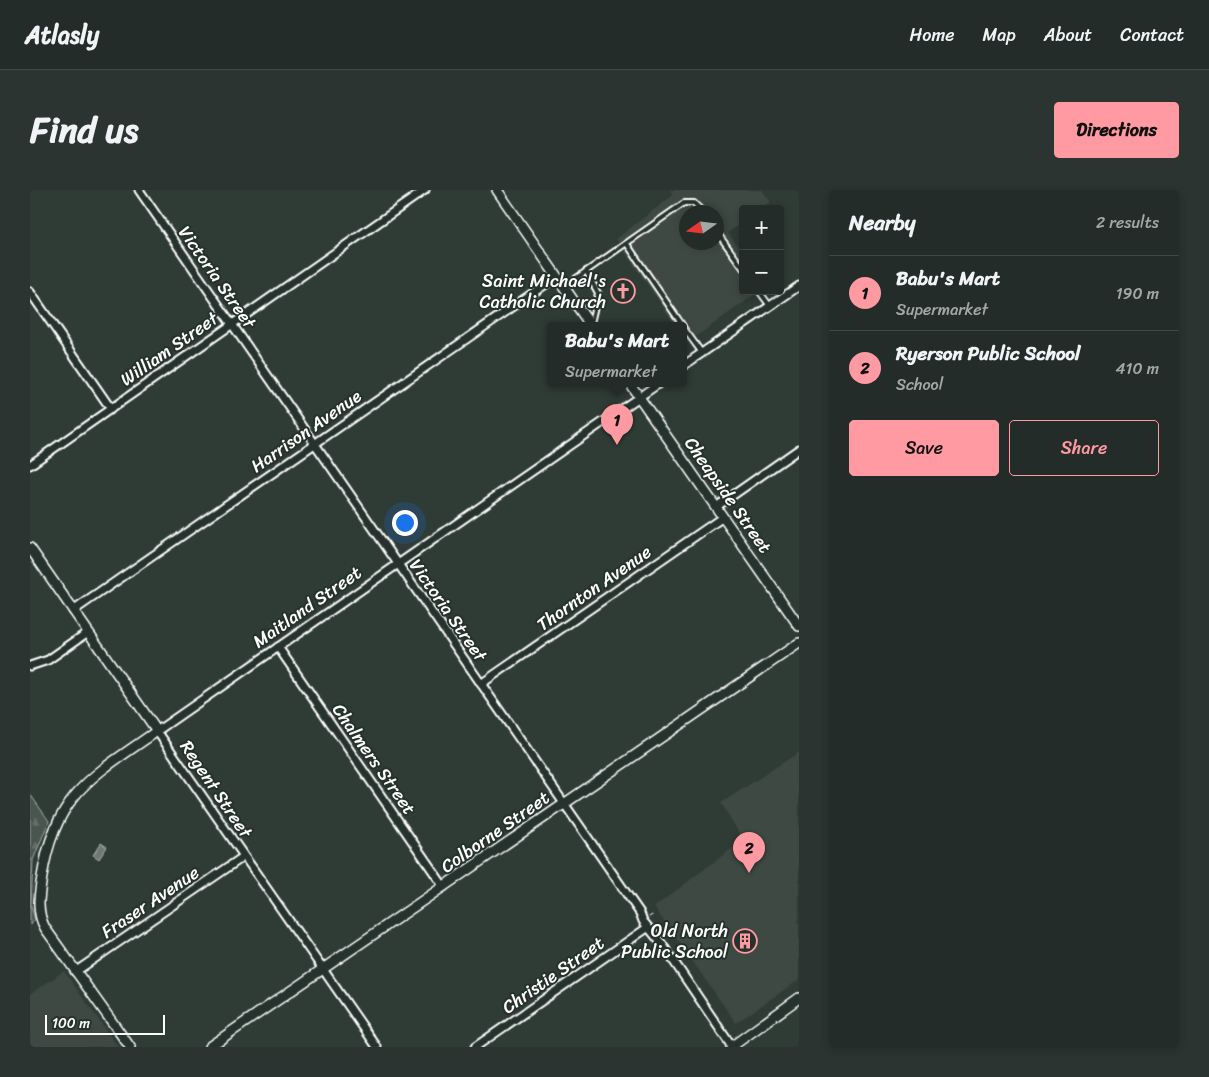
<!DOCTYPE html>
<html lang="en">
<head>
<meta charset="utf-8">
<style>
  :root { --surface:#232c28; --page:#2b3430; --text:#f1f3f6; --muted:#a3a7a8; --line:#404845; --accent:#ff9aa2 }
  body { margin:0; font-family:Sriracha,sans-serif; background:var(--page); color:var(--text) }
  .controls { position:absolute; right:15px; top:15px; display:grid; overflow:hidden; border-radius:5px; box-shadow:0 2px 8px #0003 }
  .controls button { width:45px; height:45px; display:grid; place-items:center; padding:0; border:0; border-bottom:1px solid var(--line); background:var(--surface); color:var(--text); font:25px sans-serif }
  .compass { position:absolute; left:649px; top:15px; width:45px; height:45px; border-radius:50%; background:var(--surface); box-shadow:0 2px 8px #0003; rotate:256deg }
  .scale { position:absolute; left:15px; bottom:12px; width:120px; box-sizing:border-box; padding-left:5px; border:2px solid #fff; border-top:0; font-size:14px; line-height:18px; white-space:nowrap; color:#fff; -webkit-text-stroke:4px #26332d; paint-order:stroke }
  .you { position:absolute; left:374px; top:332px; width:18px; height:18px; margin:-12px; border:4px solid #fff; border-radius:50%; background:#1a73e8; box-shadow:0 0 0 8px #1a73e833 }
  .badge { display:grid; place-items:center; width:32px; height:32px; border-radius:50%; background:var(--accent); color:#111; font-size:16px; font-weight:700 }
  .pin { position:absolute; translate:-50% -41px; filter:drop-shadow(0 1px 2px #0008) }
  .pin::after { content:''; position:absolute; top:26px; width:18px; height:15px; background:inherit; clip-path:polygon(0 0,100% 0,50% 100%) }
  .popup { position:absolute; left:517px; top:132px; width:140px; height:65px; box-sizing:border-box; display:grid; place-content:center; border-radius:5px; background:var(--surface); filter:drop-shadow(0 1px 4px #0005); font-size:16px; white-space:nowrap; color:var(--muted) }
  .popup b { font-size:19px; color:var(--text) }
  .popup::after { content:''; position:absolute; left:50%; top:100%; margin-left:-10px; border:10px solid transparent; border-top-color:var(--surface) }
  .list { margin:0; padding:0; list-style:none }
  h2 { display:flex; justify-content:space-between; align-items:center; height:65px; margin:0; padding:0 20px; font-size:21px }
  h2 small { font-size:16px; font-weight:400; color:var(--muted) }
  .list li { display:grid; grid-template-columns:32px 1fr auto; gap:15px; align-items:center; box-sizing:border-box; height:75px; padding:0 20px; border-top:1px solid var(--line) }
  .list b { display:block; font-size:19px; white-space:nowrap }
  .list p { margin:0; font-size:16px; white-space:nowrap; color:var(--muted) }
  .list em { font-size:16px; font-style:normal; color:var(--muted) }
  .actions { display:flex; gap:10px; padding:15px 20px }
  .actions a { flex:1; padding:11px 0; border:1px solid var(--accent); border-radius:5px; text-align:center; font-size:18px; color:var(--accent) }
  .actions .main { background:var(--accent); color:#111 }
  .map { position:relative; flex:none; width:769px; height:857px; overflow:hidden; border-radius:5px }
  header { display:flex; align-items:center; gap:30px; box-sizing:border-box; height:70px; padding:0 25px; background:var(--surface); border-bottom:1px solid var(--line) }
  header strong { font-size:24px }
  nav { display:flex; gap:28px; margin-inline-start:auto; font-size:18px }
  .intro { display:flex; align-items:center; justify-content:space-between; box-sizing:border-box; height:120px; padding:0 30px }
  h1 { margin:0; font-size:35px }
  .button { padding:12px 22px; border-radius:5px; background:var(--accent); color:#111; font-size:18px; font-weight:700 }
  main { display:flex; gap:30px; padding:0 30px }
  aside { flex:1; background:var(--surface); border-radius:5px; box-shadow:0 2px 8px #0003 }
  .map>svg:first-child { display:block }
  .built { fill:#3c4842; fill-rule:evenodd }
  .forest { fill:url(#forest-firs); stroke:#a4aaa7 }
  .water { fill:#707975; stroke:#a9afac }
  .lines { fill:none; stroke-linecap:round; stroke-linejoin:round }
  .service-casing { stroke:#fff; stroke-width:8 }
  .minor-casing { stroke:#fff; stroke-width:11 }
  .tertiary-casing { stroke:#fff; stroke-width:12 }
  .path { stroke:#fff; stroke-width:1; stroke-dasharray:4 4; stroke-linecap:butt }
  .service { stroke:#26332d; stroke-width:4 }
  .minor { stroke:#26332d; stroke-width:7 }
  .tertiary { stroke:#26332d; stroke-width:9 }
  .labels { text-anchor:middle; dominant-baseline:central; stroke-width:4; stroke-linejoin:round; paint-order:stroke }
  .street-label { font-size:18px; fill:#fff; stroke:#26332d }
  .poi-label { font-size:18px; fill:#fff; stroke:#26332d; text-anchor:end }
</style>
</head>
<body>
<header>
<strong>Atlasly</strong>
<nav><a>Home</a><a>Map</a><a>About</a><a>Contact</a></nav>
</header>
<div class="intro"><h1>Find us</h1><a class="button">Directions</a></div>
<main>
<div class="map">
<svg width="769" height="857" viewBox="0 0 769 857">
  <defs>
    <pattern id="forest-firs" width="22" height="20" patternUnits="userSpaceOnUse" patternTransform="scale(1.25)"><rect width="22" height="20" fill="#4a544f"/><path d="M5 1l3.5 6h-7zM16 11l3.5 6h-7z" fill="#656e69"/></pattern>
  </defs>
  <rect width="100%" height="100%" fill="#2f3b35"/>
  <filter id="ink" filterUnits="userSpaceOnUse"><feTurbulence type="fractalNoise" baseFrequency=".02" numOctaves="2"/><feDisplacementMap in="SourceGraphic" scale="10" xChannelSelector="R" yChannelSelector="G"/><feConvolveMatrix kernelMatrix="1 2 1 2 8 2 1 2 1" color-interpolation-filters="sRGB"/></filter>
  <g filter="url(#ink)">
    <g class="built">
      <path d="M640 0H732L741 12 732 19H713V32L698 43 713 63V101H730L657 153 653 147V136H646L586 49 643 5ZM656 22H686V52H656Z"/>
      <polygon points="769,562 769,729 767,731 769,735 769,790 706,833 624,717 713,650 691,613"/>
      <polygon points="34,781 88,857 0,857 0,804"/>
    </g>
    <polygon class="forest" points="0,604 19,631 3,670 1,716 5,730 0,735"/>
    <polygon class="water" points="71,653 77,657 69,669 63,665"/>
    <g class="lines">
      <g class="service-casing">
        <g id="service">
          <polyline points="686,41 713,78"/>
          <polyline points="597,54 653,136"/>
          <polyline points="556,81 568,103 561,133"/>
          <polyline points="535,96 654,13 664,13 673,22"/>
          <polyline points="729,101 740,116"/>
          <polyline points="653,137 672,163"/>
        </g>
      </g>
      <g class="minor-casing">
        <g id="minor">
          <polyline points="109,0 610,723 613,731 632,754 702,857"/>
          <polyline points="0,102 81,219"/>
          <polyline points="653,176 769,96"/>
          <polyline points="0,275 395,0"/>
          <polyline points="686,317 769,259"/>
          <polyline points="43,421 526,87"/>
          <polyline points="248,457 414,697"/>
          <polyline points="0,476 18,470 58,442"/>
          <polyline points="451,494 693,327"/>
          <polyline points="45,782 213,667"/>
          <polyline points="347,857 127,541 628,194"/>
          <polyline points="445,857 617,738"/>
        </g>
      </g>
      <g class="tertiary-casing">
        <g id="tertiary">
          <polyline points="467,0 561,136"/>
          <polyline points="600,194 769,436"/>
          <path d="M0 358 127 541C63 586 25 603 12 687 9 706 6 721 15 738L100 857"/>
          <polyline points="179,857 769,453"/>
          <polyline points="701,857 769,808"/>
        </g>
      </g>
      <g class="path">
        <polyline points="619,727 624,724"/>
        <polyline points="631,740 634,737"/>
      </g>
      <use href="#service" class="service"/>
      <use href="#minor" class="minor"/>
      <use href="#tertiary" class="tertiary"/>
    </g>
  </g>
  <defs>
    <g id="church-ring" transform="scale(1.25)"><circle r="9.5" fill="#26332d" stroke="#ff9aa2" stroke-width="1.5"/><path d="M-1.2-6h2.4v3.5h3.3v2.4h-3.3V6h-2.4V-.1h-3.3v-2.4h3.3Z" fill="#ff9aa2"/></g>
    <g id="building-ring" transform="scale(1.25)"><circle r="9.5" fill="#26332d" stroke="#ff9aa2" stroke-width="1.5"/><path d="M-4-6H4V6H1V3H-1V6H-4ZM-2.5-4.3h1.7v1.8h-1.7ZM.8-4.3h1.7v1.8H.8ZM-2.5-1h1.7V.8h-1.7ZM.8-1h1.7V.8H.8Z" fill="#ff9aa2"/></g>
  </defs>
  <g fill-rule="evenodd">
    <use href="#church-ring" x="593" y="101"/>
    <use href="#building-ring" x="715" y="751"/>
  </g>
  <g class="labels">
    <g class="street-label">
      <text transform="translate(187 87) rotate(55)">Victoria Street</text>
      <text transform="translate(139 159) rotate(-35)">William Street</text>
      <text transform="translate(276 241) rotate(-35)">Harrison Avenue</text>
      <text transform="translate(698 305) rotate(55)">Cheapside Street</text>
      <text transform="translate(564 398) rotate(-35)">Thornton Avenue</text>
      <text transform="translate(277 417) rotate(-35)">Maitland Street</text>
      <text transform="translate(418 420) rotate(55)">Victoria Street</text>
      <text transform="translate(344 569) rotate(55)">Chalmers Street</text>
      <text transform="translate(186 599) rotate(56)">Regent Street</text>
      <text transform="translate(465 642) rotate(-35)">Colborne Street</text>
      <text transform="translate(120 712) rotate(-34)">Fraser Avenue</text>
      <text transform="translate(523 785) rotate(-35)">Christie Street</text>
    </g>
    <g class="poi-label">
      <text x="576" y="91">Saint Michael's<tspan x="576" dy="21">Catholic Church</tspan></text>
      <text x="698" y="741">Old North<tspan x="698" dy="21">Public School</tspan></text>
    </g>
  </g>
</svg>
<div class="controls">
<button>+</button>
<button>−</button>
</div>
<svg class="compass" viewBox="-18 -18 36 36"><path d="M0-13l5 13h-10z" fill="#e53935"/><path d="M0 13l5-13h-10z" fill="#a3a7a8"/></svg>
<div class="scale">100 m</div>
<div class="you"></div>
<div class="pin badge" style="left:587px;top:255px">1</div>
<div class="popup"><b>Babu's Mart</b>Supermarket</div>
<div class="pin badge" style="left:719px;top:683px">2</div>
</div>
<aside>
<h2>Nearby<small>2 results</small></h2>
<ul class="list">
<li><span class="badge">1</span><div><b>Babu's Mart</b><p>Supermarket</p></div><em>190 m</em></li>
<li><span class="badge">2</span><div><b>Ryerson Public School</b><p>School</p></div><em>410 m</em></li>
</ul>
<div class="actions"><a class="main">Save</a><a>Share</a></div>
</aside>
</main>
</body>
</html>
